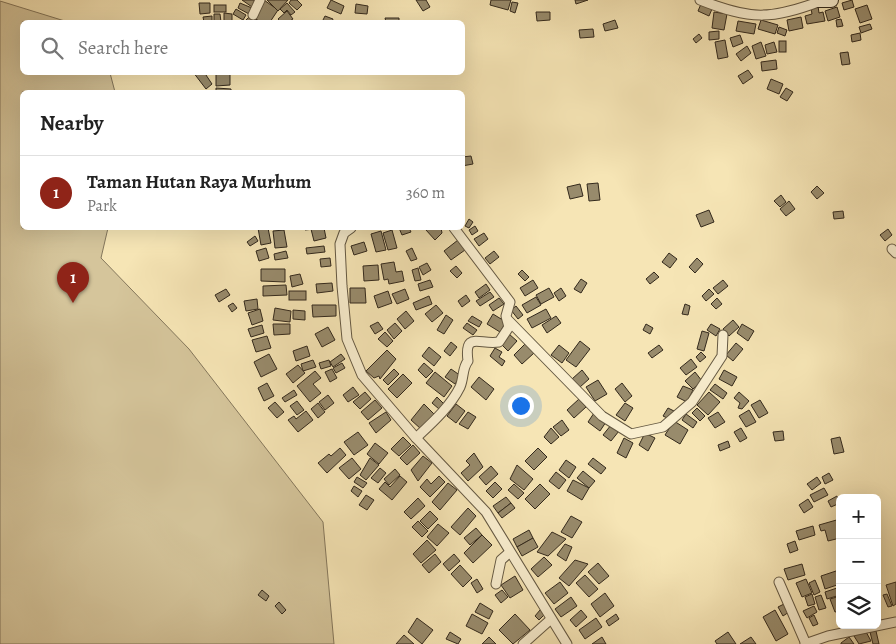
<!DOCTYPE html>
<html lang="en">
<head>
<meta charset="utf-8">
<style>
  :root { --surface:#fff; --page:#f2f2f2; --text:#222; --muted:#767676; --line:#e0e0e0; --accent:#8f2418 }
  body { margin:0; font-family:Alegreya,serif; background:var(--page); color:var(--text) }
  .controls { position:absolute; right:15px; bottom:15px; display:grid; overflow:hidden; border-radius:8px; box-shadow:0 5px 20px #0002 }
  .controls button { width:45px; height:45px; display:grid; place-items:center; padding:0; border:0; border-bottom:1px solid var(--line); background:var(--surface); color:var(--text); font:25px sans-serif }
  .you { position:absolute; left:520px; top:405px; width:18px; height:18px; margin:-12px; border:4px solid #fff; border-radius:50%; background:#1a73e8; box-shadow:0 0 0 8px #1a73e833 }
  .badge { display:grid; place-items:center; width:32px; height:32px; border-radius:50%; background:var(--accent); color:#fff; font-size:16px; font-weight:700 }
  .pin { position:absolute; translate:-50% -41px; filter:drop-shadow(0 1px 2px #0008) }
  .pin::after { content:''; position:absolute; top:26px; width:18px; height:15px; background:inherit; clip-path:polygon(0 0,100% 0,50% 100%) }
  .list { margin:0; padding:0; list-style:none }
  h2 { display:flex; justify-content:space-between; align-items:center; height:65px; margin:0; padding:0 20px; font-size:21px }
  h2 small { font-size:16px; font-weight:400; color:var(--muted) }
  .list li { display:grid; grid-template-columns:32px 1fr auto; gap:15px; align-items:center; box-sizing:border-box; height:75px; padding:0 20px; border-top:1px solid var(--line) }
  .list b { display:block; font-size:19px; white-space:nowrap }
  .list p { margin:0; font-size:16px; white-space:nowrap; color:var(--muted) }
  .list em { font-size:16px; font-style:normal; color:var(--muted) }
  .icon { flex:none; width:28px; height:28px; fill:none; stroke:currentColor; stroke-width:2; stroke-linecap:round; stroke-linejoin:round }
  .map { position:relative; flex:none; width:896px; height:644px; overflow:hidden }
  .search { position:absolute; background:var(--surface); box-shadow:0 5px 20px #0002; left:20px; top:20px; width:445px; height:55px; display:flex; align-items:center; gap:12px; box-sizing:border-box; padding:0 18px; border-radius:8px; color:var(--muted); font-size:19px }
  .panel { position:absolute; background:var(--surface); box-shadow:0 5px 20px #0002; left:20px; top:90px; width:445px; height:140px; border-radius:8px }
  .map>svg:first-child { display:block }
  .green { fill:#d5c59b; stroke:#84775c }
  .building { fill:#988b6c; stroke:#33291c }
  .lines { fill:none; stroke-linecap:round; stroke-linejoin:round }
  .minor-casing { stroke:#645842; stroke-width:11 }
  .secondary-casing { stroke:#33291c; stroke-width:16 }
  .minor { stroke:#f9eecf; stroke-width:9 }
  .secondary { stroke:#f9eecf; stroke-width:14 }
</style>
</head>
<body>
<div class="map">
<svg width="896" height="644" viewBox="0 0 896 644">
  <rect width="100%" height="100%" fill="#f6e5b5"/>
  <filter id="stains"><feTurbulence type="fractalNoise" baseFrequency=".004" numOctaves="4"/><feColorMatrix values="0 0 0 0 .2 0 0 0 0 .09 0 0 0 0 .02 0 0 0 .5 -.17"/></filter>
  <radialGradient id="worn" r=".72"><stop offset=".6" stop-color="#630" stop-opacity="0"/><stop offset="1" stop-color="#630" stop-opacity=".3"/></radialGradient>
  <polygon class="green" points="0,1 68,22 22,22 22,72 110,73 115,92 22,92 22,228 108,228 101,258 189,349 323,522 334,644 0,644"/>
  <g class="building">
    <polygon points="242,0 253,0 256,1 252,7"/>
    <polygon points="264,0 278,10 270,22 261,22 252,17"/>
    <polygon points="267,0 288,0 278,11"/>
    <polygon points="291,0 297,0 302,5 297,10 289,3"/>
    <polygon points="331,0 344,6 341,14 327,8"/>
    <polygon points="416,0 426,0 430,7 423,11"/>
    <polygon points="491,0 511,0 508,10 490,5"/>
    <polygon points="575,0 588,0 576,4"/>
    <polygon points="852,0 854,7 844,10 842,3"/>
    <polygon points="512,2 518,3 515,13 510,11"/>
    <polygon points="199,3 210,3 210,13 200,14"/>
    <polygon points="240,3 252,8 249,14 238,8"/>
    <polygon points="287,3 295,12 291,15 287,10 284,13 280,9"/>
    <polygon points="356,4 368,6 367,14 355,13"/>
    <polygon points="701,4 712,9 709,16 698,11"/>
    <rect x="214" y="5" width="12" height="7"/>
    <polygon points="867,5 872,19 860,23 855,9"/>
    <polygon points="818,6 819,13 823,12 825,21 807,24 805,16 812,14 811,8"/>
    <polygon points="837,7 840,17 828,21 825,11"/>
    <polygon points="236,9 246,15 243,20 233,14"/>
    <polygon points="287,11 293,19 288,22 281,22 278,19"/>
    <polygon points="536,12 550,12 550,20 537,21"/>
    <polygon points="714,12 727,14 724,30 712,28"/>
    <polygon points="224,13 232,14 232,21 224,21"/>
    <polygon points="214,14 220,14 221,22 214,22"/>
    <polygon points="212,16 212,22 204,22 203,17"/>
    <polygon points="250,16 258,22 244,22"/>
    <polygon points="325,16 333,19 332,22 322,22"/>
    <polygon points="801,17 803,28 789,31 787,20"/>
    <polygon points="385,18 399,18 399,22 386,22"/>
    <polygon points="841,19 843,26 837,27 836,20"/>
    <polygon points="615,20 618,28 605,31 603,24"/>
    <polygon points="761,20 778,25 775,34 758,29"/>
    <polygon points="738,21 756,24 754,34 736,31"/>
    <polygon points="870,24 872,29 861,33 859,27"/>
    <polygon points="779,27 787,30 785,36 777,33"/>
    <polygon points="593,29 594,37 580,38 579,30"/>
    <polygon points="719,31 719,39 709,40 709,32"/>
    <polygon points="860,33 861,40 852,42 851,35"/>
    <polygon points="699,34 702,38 696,43 693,39"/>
    <polygon points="740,35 743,43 733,47 730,38"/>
    <polygon points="725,40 728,57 718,59 715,42"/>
    <rect x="779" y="41" width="7" height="11"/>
    <polygon points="761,42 766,56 756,59 752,46"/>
    <polygon points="774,42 777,52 767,54 765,45"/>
    <polygon points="747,46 751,53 741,61 736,54"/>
    <polygon points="848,52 850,64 842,65 840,53"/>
    <polygon points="776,60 777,69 762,71 761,62"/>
    <polygon points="748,70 753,77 743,84 738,76"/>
    <polygon points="193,72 204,72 212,84 206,89"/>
    <polygon points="216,73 230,73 230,85 216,86"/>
    <polygon points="771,79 783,84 779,94 767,89"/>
    <polygon points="216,88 231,89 231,92 216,92"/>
    <polygon points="786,88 793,92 787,101 780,97"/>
    <polygon points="471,156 473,164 462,166 462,157"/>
    <polygon points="598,183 600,200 589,201 587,184"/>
    <polygon points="580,184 583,196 570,199 567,187"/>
    <polygon points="817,186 824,193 817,199 811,192"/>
    <polygon points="781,195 786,202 780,207 774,201"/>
    <polygon points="789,201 795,209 786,216 780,209"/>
    <polygon points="709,210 714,222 701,227 696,215"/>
    <polygon points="843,211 844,218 834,219 833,212"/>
    <polygon points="469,219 473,222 469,228 465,226"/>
    <polygon points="475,226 478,231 472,235 469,230"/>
    <polygon points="258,228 268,228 271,243 261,245"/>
    <polygon points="304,228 324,228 305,230"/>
    <polygon points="324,228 326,238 314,241 311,229"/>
    <polygon points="399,228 409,228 411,232 402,235"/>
    <polygon points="429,228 441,228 442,233 435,240 426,230"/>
    <polygon points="888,229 892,235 885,241 880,235"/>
    <polygon points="284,230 287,247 275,248 273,231"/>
    <polygon points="392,230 397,248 388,250 383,233"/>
    <polygon points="381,231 386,250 376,252 371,234"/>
    <polygon points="484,233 488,239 479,246 474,239"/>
    <polygon points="255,236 258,241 250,246 247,242"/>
    <polygon points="458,240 465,250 451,260 444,251"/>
    <polygon points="364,242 367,251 354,255 351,246"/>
    <polygon points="324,246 325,252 307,254 306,248"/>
    <polygon points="266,248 269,258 259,261 256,251"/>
    <polygon points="412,248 417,259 411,261 406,251"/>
    <polygon points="286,251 288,258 275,260 274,254"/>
    <polygon points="494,251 499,257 490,264 485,258"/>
    <polygon points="669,253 677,259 670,268 662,262"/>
    <polygon points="330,258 331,266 321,267 320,259"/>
    <polygon points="697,258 703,264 695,273 689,267"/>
    <polygon points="394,262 396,272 402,271 404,281 389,284 388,279 384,280 381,264"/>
    <polygon points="427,263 431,270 423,275 419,267"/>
    <polygon points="378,265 379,280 364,281 363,266"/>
    <polygon points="456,266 462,273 457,278 450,271"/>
    <polygon points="418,268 421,280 415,281 412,270"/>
    <polygon points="261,269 285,269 285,282 261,281"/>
    <polygon points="522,270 529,277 525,281 518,274"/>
    <polygon points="654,272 659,277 650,284 646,279"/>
    <polygon points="300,274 303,284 292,287 290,276"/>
    <polygon points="581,279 587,283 581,293 574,289"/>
    <polygon points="430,280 433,287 420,291 418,284"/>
    <polygon points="533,280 538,288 525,296 520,288"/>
    <polygon points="723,280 728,286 718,294 713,288"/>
    <polygon points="332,283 333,291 317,293 316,284"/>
    <polygon points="486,284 490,290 479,298 475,292"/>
    <polygon points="286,285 287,295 263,296 263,286"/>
    <polygon points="350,288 365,288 366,303 350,303"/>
    <polygon points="549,288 554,297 541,304 536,295"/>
    <polygon points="561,288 566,296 559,301 554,293"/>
    <polygon points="226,289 230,295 219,302 215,295"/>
    <polygon points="405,289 409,299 397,304 392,294"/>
    <polygon points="709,289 714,294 706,301 702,296"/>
    <rect x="289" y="291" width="17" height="9"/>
    <polygon points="388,291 392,303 378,308 374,296"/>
    <polygon points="490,292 494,297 480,306 476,301"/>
    <polygon points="466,295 470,301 462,307 458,301"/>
    <polygon points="429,296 432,304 416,310 413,303"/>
    <polygon points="536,297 541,305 527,313 522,305"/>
    <polygon points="499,298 504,304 493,311 489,305"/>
    <polygon points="717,298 722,304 716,309 711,304"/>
    <polygon points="257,299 258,309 246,311 244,301"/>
    <polygon points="233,303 237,308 232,312 228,306"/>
    <polygon points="685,304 690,306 688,315 682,314"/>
    <polygon points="312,305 336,305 336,316 313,317"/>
    <polygon points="436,305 443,313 432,322 425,314"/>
    <polygon points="516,306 523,315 518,319 511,310"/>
    <polygon points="275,308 291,311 290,322 273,320"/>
    <polygon points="260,309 263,321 252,325 248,313"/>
    <polygon points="546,309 551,318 532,328 527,319"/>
    <polygon points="293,310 305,311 305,320 293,319"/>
    <polygon points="406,311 414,321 405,329 397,319"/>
    <polygon points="493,314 506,322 500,332 487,324"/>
    <polygon points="446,315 453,320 444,334 437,330"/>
    <polygon points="472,316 482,322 479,327 468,321"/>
    <polygon points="556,316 561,323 547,333 542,325"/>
    <polygon points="733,320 739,327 729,336 723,329"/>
    <polygon points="378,322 383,329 375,334 370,326"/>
    <polygon points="395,323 402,331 394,339 387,330"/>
    <polygon points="467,323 477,330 473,335 463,328"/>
    <polygon points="273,324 290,324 290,334 274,335"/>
    <polygon points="646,324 653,328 650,334 643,330"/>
    <polygon points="711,324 720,329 716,336 707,330"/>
    <polygon points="742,324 754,331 748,341 737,333"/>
    <polygon points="262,325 264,333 251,337 248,329"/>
    <polygon points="328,327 335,340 322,347 315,334"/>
    <polygon points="702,331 709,333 704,351 697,349"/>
    <polygon points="385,332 393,341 387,347 378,339"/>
    <polygon points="509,334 517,341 508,351 500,343"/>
    <polygon points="267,336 271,348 256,352 252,340"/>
    <polygon points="580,341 590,349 576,367 566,360"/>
    <polygon points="451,342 457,347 450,356 444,351"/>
    <polygon points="736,343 743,349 733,361 726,355"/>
    <polygon points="525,344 534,353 522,364 514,355"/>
    <polygon points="559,345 569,353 562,363 551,355"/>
    <polygon points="659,345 663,350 652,358 648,353"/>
    <polygon points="307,346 310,356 296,361 293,351"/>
    <polygon points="429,347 441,357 434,366 422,356"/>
    <polygon points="495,348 502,352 499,357 505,361 502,366 490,356"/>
    <polygon points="387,350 396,359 380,379 379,376 374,378 366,371"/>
    <polygon points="701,352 706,357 700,362 696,357"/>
    <polygon points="269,354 277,369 261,377 254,362"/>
    <polygon points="341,354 345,359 333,367 330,362"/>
    <polygon points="691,359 697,367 686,375 680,368"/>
    <polygon points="313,360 316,367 303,371 301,364"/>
    <polygon points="329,360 331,366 321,369 319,363"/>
    <polygon points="342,363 345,368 336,373 333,368"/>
    <polygon points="424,363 433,371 426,378 418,370"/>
    <polygon points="298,365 305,373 293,383 286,374"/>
    <polygon points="332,369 337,378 330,382 325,372"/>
    <polygon points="394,369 399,374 388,385 383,380"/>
    <polygon points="451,369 461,376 455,384 445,377"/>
    <polygon points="582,370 589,379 580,387 572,379"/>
    <polygon points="724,370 737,377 732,386 719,379"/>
    <polygon points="315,371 321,378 313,384 321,393 310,402 297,386"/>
    <polygon points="435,372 452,386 444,397 426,383"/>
    <polygon points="695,372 702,381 693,389 685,381"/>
    <polygon points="403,374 412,383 397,398 388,389"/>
    <polygon points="479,377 494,389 486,400 471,387"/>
    <polygon points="598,380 607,394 595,401 586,387"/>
    <polygon points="267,383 274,396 264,401 258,388"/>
    <polygon points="622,383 632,396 625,402 615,389"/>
    <polygon points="715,384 727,393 723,399 710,390"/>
    <polygon points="683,386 693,390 687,402 677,397"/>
    <polygon points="353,387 359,395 348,402 343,395"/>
    <polygon points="294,390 297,395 285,402 282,398"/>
    <polygon points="365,392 371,399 360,409 353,402"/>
    <polygon points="709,392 720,402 708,415 697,405"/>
    <polygon points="739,392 749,401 742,409 738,408 740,403 734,398"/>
    <polygon points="328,395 334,403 325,410 319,402"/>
    <polygon points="437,397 444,404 439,409 432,403"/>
    <polygon points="579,399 586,407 574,418 567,410"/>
    <polygon points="375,400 382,408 368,420 361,412"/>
    <polygon points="760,400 768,413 759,418 751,405"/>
    <polygon points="297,401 304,410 297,415 290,406"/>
    <polygon points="275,402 284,412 277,418 268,408"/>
    <polygon points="318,403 325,412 318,418 311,409"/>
    <polygon points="625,403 633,408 625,421 616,415"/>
    <polygon points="424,404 435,415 421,429 411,420"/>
    <polygon points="456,404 465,411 456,423 447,416"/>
    <polygon points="668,408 674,411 669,419 663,416"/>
    <polygon points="697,408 705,416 700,421 692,413"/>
    <polygon points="749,410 756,422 746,427 739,416"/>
    <polygon points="306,411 313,420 298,432 288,420 294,416 296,419"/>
    <polygon points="386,412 391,420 376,433 369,423"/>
    <polygon points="468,412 476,417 468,429 459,424"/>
    <polygon points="718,412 725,422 715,428 708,418"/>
    <polygon points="594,413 606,422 600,431 588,422"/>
    <polygon points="686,414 697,422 693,428 682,420"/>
    <polygon points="562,420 569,430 561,436 553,427"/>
    <polygon points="674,421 688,430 680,444 665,435"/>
    <polygon points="611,425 619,431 611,441 603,435"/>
    <polygon points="551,428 559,437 551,444 544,437"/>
    <polygon points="741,428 747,438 740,442 734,432"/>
    <polygon points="783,431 784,440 775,441 773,432"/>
    <polygon points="358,432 368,445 354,455 344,442"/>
    <polygon points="645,433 655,438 648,451 639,445"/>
    <polygon points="403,437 411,445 399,456 391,449"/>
    <polygon points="840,437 844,452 834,454 831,439"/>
    <polygon points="624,438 633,443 626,458 617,453"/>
    <polygon points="728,441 730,447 720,451 718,445"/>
    <polygon points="375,443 388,453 379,464 367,454"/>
    <polygon points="413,445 420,453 407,465 400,458"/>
    <polygon points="340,448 346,455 327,473 318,463 329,454 331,456"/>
    <polygon points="538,448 547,457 534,470 525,461"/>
    <polygon points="474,453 483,467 468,481 461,473 470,465 466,461"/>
    <polygon points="423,456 432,463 418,481 411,470"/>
    <polygon points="352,458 361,469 349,479 339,468"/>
    <polygon points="370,458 379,465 366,480 360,475"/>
    <polygon points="593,458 606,468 601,474 588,464"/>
    <polygon points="566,460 576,467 569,478 559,470"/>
    <polygon points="517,465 533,479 524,490 510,479"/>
    <polygon points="491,466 498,474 486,485 479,477"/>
    <polygon points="380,468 386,473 378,483 371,478"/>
    <polygon points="395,469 400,475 389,485 384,479"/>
    <polygon points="583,471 595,481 589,488 577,478"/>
    <polygon points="556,472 566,480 559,489 549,481"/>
    <polygon points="829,473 833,480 825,484 822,477"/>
    <polygon points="400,476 407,482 392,500 379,489 385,482 390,487"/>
    <polygon points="439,476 445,482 430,497 420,487 427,479 431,484"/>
    <polygon points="357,477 367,483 363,488 354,482"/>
    <polygon points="817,477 821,483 812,490 807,484"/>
    <polygon points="573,480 589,488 582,500 567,491"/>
    <polygon points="495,482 502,489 493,498 486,491"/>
    <polygon points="448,483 457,490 440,510 432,502"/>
    <polygon points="514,484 524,493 518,499 508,490"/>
    <polygon points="540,484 550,494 535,509 525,499"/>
    <polygon points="354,486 362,491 358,497 351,491"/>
    <polygon points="824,488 828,495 814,502 810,495"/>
    <polygon points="366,495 374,500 367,510 359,505"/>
    <polygon points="837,496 840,503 831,507 828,501"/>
    <polygon points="506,497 511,503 498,513 493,506"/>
    <polygon points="418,498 425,506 411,519 404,512"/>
    <polygon points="808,499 813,507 804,513 799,505"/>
    <polygon points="511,503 515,508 502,518 498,513"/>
    <polygon points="468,508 476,516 460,535 451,527"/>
    <polygon points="430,511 438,519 428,529 420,521"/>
    <polygon points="571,516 582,522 572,538 561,532"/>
    <polygon points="840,519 840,538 828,541 825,530 821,531 819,525"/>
    <polygon points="418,521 428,531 422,537 412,527"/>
    <polygon points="438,524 449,533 437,546 427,537"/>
    <polygon points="813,526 815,535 799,540 796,531"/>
    <polygon points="476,528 482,535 470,545 464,538"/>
    <polygon points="529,530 533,538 517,547 513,539"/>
    <polygon points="552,532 566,539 548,556 537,552"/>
    <polygon points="482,535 492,545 473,563 464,553"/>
    <polygon points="533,538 538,547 522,556 517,547"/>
    <polygon points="427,540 436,550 421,563 413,554"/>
    <polygon points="795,541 798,550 790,553 787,544"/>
    <polygon points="565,544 572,547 566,561 557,555"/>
    <polygon points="435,554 441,562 429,573 422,565"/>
    <polygon points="454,554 460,561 449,571 443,564"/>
    <polygon points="544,557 552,565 538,577 531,569"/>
    <polygon points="575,560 588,564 569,586 559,578"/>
    <polygon points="598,563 609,576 599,584 588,572"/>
    <polygon points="802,564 805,575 788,580 784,569"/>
    <polygon points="460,565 472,578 463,587 451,574"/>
    <polygon points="839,570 840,584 825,589 821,576"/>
    <polygon points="585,575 598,589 589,597 576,583"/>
    <polygon points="515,576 523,590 510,598 501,585"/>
    <polygon points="477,579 483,589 477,593 471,583"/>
    <polygon points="806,579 812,593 802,597 796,583"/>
    <polygon points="815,580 820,592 814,595 809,583"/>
    <polygon points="560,582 568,593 554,604 545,593"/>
    <polygon points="896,582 896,604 893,606 886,585"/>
    <polygon points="840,587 840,595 827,599 825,592"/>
    <polygon points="262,590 269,596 266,601 258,595"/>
    <polygon points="502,590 508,597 501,603 495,595"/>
    <polygon points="605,593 614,606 600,617 591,604"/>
    <polygon points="812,594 815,604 808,606 805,597"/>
    <polygon points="887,594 892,606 888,607 883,595"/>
    <polygon points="821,595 826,608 819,610 815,597"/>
    <polygon points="840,596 840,611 835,612 830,599"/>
    <polygon points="571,597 577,606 561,617 555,609"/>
    <polygon points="279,602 286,610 282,614 275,606"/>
    <polygon points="480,603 493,611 489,619 475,612"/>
    <polygon points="784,604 789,612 783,616 778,607"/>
    <polygon points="814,606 817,612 807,618 803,611"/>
    <polygon points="540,610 545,614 539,620 535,616"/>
    <polygon points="581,610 587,617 576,627 570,620"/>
    <polygon points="775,610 788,634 776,641 763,617"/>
    <polygon points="472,614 488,623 482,634 466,626"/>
    <polygon points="515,614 530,630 513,644 499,630"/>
    <polygon points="616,614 619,619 609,626 606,621"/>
    <polygon points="814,615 818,624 813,626 809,618"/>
    <polygon points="417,618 433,630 422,644 408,632"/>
    <polygon points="596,618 602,627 585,639 579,630"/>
    <polygon points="865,630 871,641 859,644 854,636"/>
    <polygon points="876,631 879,644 873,644 870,632"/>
    <polygon points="450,632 461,639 458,644 446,639"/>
    <polygon points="728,632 736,644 717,644 715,641"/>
    <polygon points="404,635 414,644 396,644"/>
    <polygon points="489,637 496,644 482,644"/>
    <polygon points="602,637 606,644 592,644"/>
    <polygon points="751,637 756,644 740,644"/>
    <polygon points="849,637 854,644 841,644 841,643"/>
  </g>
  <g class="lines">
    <g class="minor-casing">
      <g id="minor">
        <path d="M700 0C751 20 770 20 821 1"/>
        <polyline points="253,15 260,0"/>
        <polyline points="351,228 344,233 340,244 342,286 347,339 362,375 416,438 486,512 567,644"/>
        <polyline points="892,249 896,253"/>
        <polyline points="508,320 602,416 631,434 663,427 692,402 722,356 723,335"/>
        <path d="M416 438C432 423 450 407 460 387 464 378 462 368 468 361 464 331 479 345 499 342L509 327 506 316 510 302 454 228"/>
        <polyline points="779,582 806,644"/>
        <polyline points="496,584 501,560 509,553"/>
        <polyline points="523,644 550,620"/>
        <polyline points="805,644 828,636 896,622"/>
      </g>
    </g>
    <g class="secondary-casing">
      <polyline id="secondary" points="818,0 831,0"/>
    </g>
    <use href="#minor" class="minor"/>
    <use href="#secondary" class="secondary"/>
  </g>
  <rect width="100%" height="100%" filter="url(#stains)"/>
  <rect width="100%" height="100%" fill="url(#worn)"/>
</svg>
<div class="controls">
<button>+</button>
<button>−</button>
<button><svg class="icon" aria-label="layers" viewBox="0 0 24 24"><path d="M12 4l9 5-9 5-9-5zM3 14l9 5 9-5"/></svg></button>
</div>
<div class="you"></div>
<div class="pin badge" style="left:73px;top:303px">1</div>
<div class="search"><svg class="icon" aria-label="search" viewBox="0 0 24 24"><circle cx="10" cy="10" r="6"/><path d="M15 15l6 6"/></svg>Search here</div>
<section class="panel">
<h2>Nearby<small></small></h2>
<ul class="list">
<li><span class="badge">1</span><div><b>Taman Hutan Raya Murhum</b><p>Park</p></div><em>360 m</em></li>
</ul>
</section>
</div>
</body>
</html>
